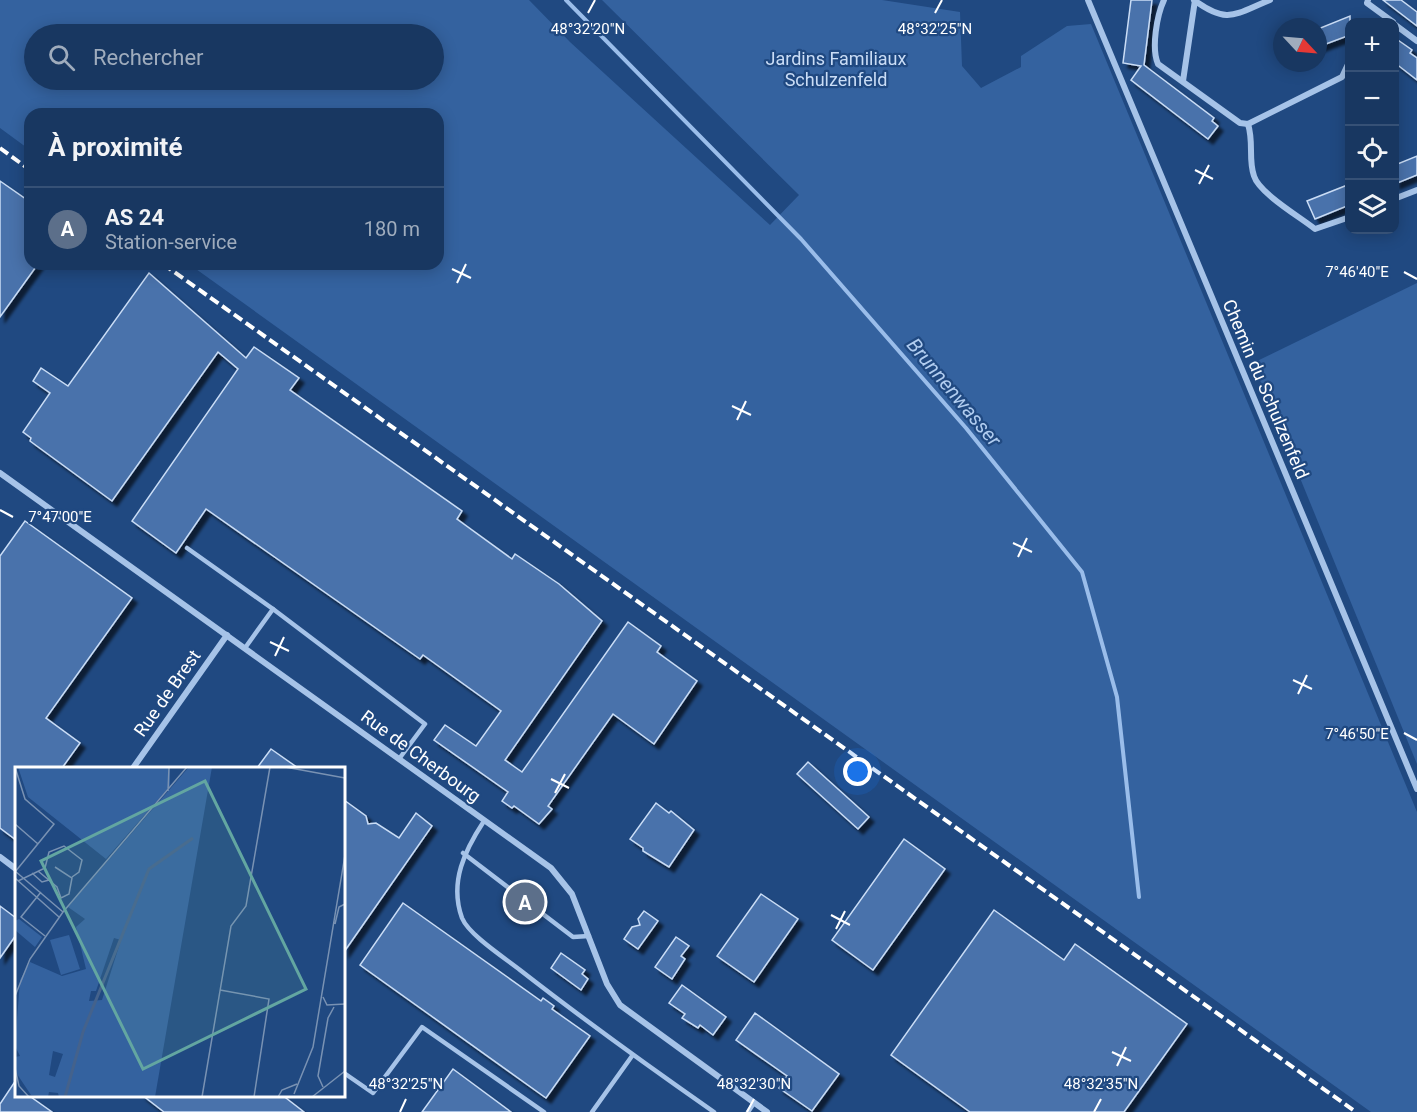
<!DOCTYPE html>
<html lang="fr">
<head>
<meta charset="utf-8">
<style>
  :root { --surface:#183761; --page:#213f67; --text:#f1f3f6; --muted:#9facbd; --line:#365176; --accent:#f6cf66 }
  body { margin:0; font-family:Roboto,sans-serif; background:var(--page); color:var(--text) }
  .controls { position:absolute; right:18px; top:18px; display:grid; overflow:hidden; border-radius:12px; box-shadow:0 3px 15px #0003 }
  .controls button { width:54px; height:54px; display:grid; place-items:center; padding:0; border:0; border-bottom:2px solid var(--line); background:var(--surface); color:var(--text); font:30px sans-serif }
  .compass { position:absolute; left:1273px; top:18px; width:54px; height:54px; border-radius:50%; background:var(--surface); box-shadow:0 3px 15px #0003; rotate:116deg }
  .you { position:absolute; left:858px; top:772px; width:21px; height:21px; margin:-15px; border:4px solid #fff; border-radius:50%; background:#1a73e8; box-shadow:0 0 0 9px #1a73e833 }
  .badge { display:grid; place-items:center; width:39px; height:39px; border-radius:50%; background:var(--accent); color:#fff; font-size:20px; font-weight:700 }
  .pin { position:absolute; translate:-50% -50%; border:3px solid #fff; box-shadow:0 2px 6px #0006 }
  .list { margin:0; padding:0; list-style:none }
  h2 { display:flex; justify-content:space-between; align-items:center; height:78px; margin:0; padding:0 24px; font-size:26px }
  h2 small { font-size:20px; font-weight:400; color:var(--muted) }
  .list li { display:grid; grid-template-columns:39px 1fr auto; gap:18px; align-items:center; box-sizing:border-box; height:84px; padding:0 24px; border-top:2px solid var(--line) }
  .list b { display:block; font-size:22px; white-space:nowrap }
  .list p { margin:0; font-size:20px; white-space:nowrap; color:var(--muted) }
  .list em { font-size:20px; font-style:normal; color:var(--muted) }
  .icon { flex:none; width:33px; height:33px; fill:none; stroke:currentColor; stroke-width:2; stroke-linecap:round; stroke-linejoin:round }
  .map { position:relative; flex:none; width:1417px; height:1112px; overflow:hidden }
  .search { position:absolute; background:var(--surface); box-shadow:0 3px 15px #0003; left:24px; top:24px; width:420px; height:66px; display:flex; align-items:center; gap:15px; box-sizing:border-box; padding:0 21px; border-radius:33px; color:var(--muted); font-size:22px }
  .panel { position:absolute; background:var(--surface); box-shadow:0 3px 15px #0003; left:24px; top:108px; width:420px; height:162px; border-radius:18px }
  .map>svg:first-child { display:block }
  .green { fill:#34629f; fill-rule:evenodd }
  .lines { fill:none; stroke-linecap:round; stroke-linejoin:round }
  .stream { stroke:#9abdea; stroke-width:4 }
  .building { fill:#4972ab; stroke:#caddf6; stroke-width:1.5; filter:url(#shadow) }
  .service { stroke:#a6c3e8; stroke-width:4.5 }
  .minor { stroke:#a6c3e8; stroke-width:6 }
  .rail { stroke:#fff; stroke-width:4; stroke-dasharray:10 4.5; stroke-linecap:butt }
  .ticks { fill:none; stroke:#fff; stroke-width:2 }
  .labels { text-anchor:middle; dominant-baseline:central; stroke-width:4.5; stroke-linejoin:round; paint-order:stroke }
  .park-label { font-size:18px; fill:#caddf6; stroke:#204981 }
  .street-label { font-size:18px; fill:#fff; stroke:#204981 }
  .water-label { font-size:20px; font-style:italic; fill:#b1cdf0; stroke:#204981 }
  .inset-river { fill:none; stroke:#44628c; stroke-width:3 }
  .inset-road { fill:none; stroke:#7992b3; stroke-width:1.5 }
  .view { fill:#63a6a1; fill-opacity:0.15; stroke:#63a6a1; stroke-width:3 }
  .inset-edge { fill:none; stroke:#fff; stroke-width:3 }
  .ticks-label { font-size:15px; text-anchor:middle; fill:#fff; stroke:#204981; stroke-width:4.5; stroke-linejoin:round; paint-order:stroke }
</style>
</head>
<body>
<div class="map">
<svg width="1417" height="1112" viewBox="0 0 1417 1112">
  <defs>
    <filter id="shadow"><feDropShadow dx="5" dy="5" stdDeviation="1.5" flood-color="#0009"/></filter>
  </defs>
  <rect width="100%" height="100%" fill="#204981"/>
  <g class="green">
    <path d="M0 0H529L570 42 770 225 799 195 602 0H882L960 12 962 66 981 88 1021 67V56L1067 26 1091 24 1417 812V1112H1371L189 264H438V114H30V150L0 128ZM34 34H434V80H34Z"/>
    <polygon points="1417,283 1417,764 1253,363"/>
  </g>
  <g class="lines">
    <polyline class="stream" points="566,0 801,239 966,428 1082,572 1117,697 1139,897"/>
  </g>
  <g class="building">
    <polygon points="1131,0 1152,0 1144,65 1214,118 1212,121 1218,126 1208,139 1131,80 1141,66 1123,63"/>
    <polygon points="1383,0 1401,0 1417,12 1417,26"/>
    <polygon points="1350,16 1350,35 1318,47 1318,29"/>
    <polygon points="1395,38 1412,50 1410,53 1417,58 1417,80 1395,63"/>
    <polygon points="1417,156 1417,175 1395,184 1395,165"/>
    <polygon points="0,181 30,202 30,264 38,264 0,317"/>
    <polygon points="1350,184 1347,206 1315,219 1307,201"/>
    <polygon points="149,273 246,358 254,347 299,378 290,390 462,511 457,519 512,559 515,554 559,584 602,621 505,760 522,772 628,622 661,646 657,652 697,681 654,744 613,714 548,806 552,809 539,824 514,806 512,808 502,801 508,792 434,740 445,725 476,746 501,711 423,655 420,659 206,509 176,553 132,521 238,369 218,352 112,501 30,441 31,438 23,432 50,393 33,381 41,368 68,386"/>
    <polygon points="25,521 132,598 46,718 80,743 62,768 16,768 16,840 0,828 0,556"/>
    <polygon points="271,749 298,768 257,768"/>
    <polygon points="808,762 869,817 858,829 797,774"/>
    <polygon points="344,800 366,816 368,824 376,823 399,838 416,813 432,826 344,952"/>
    <polygon points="656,803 669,813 671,811 694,830 669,867 643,851 643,848 630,839"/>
    <polygon points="904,839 945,869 873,970 832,940"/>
    <polygon points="761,894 798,919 754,982 717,956"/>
    <polygon points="403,903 541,1001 543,998 554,1006 552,1009 590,1036 546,1098 360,965"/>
    <polygon points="0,906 16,918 16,935 0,958"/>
    <polygon points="994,910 1064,960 1075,944 1187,1024 1124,1112 970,1112 891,1055"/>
    <polygon points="644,911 658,921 638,949 624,939 632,927 640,925 638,919"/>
    <polygon points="676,937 689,946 681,956 685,959 672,979 655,967"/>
    <polygon points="561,953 585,970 582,974 588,979 581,990 551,968"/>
    <polygon points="682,985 726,1017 713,1035 700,1025 698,1028 682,1018 685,1014 669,1003"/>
    <polygon points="755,1013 839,1074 812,1111 779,1088 787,1076 736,1040"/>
    <polygon points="453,1069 511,1112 422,1112"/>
    <polygon points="16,1080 16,1095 28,1095 52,1112 0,1112 0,1104"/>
    <polygon points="142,1095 282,1095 304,1112 164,1112"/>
  </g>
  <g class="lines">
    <g class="service">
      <polyline points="187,548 273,609"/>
      <polyline points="245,648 273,609 425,724 399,759"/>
      <path d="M484 821C465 850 449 882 462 918 469 935 505 958 520 970 583 1019 648 1066 714 1112"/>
      <polyline points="463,853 573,937 589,936"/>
      <polyline points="344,1073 373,1093 422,1027 544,1112"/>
      <polyline points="592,1112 632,1056"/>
      <polyline points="748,1112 754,1103"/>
    </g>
    <g class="minor">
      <polyline points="1088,0 1417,789"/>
      <path d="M1164 0C1157 15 1151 48 1158 64L1240 123 1248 124 1342 77 1350 60"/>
      <path d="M1194 0C1228 25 1235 14 1270 0"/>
      <polyline points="1368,0 1367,3 1393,22"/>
      <polyline points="1394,24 1417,41"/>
      <polyline points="1183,81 1195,0"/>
      <path d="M1248 124C1254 143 1248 159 1254 176 1259 193 1300 217 1315 229L1350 217"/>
      <polyline points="1394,199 1417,190"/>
      <polyline points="0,473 551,868 572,894 607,984 620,1005 767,1112"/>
      <polyline points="133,768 227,635"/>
      <polyline points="0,857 16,869"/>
    </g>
    <g class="rail">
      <polyline points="0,148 30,170"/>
      <polyline points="163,264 1356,1112"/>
    </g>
  </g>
  <path class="ticks" d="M588 13 595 0M935 13 942 0M1195 170 1213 179M1199 184 1209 165M452 269 471 278M1404 272 1417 279M457 283 466 264M732 406 751 415M737 420 746 401M0 510 13 517M1013 543 1032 552M1018 557 1027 538M270 642 289 651M275 656 284 637M1293 680 1312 689M1298 694 1307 675M1404 733 1417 740M551 779 569 788M555 793 565 774M831 915 850 925M836 929 845 911M1112 1052 1131 1061M1117 1066 1126 1047M400 1112 406 1099M747 1112 754 1099M1094 1112 1101 1099"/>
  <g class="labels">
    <g class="park-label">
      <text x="836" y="58">Jardins Familiaux<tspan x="836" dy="21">Schulzenfeld</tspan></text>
    </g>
    <g class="street-label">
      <text transform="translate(1266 389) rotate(67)">Chemin du Schulzenfeld</text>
      <text transform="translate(167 693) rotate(-55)">Rue de Brest</text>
      <text transform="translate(421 756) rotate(36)">Rue de Cherbourg</text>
    </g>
    <g class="water-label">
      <text transform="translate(954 392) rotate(50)">Brunnenwasser</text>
    </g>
  </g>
  <g transform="translate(15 767)">
    <rect width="330" height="330" fill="#204981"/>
    <path d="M3 0H155V19L91 92 13 30ZM174 0H197L140 330H44L43 326 34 325 33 330 16 328 0 304V290L5 289 0 279 5 213 15 195 47 209 71 202 61 160 70 152 53 140ZM99 171 106 173 87 233 74 234 76 224H81ZM38 284 48 287 40 310 34 308ZM4 152 27 170 20 180 0 163V154ZM54 168 65 202 46 208 35 173Z" fill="#34629f" fill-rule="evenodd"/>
    <path class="inset-river" d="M50 330 68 265 134 102 178 71"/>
    <path class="inset-road" d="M0 0 10 32 39 57 0 105M270 0 330 11M153 24 154 0M0 57 23 77M0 104 48 145M23 104 42 120 46 131 54 127 57 111 40 100M17 106 27 115 34 113M0 111 44 150M3 114 30 101 34 85 49 79 67 93 64 105 57 110M26 125 6 150 30 169M320 157 324 140 330 137M205 223 254 232 239 330M0 229 15 192 48 145 172 0M308 230 312 238 330 237M0 301 4 319 14 330M308 320 303 309 313 251 319 240M279 327 298 280 330 88M187 330 216 159 231 139 255 0M263 330 267 323 282 317M297 330 330 304"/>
    <path class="view" d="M190 14 291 222 128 302 26 94Z"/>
    <rect width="330" height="330" class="inset-edge"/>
  </g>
  <g class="ticks-label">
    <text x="588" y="34">48°32'20"N</text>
    <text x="935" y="34">48°32'25"N</text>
    <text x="1357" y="277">7°46'40"E</text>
    <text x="60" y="522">7°47'00"E</text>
    <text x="1357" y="739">7°46'50"E</text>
    <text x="406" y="1089">48°32'25"N</text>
    <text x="754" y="1089">48°32'30"N</text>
    <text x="1101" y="1089">48°32'35"N</text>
  </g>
</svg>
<div class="controls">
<button>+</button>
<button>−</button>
<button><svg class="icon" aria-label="locate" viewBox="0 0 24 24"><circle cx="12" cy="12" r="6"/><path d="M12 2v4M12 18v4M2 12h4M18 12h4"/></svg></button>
<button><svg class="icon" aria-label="layers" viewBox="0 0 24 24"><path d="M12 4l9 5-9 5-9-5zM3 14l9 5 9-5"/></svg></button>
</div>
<svg class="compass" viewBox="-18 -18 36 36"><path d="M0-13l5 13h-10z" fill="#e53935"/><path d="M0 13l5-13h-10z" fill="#9facbd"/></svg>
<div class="you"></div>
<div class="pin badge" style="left:525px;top:902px;background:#5c6f8a">A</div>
<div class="search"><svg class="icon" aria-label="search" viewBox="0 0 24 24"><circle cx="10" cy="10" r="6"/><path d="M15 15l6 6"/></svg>Rechercher</div>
<section class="panel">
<h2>À proximité<small></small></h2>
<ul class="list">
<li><span class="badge" style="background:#5c6f8a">A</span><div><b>AS 24</b><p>Station-service</p></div><em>180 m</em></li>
</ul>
</section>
</div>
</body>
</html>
